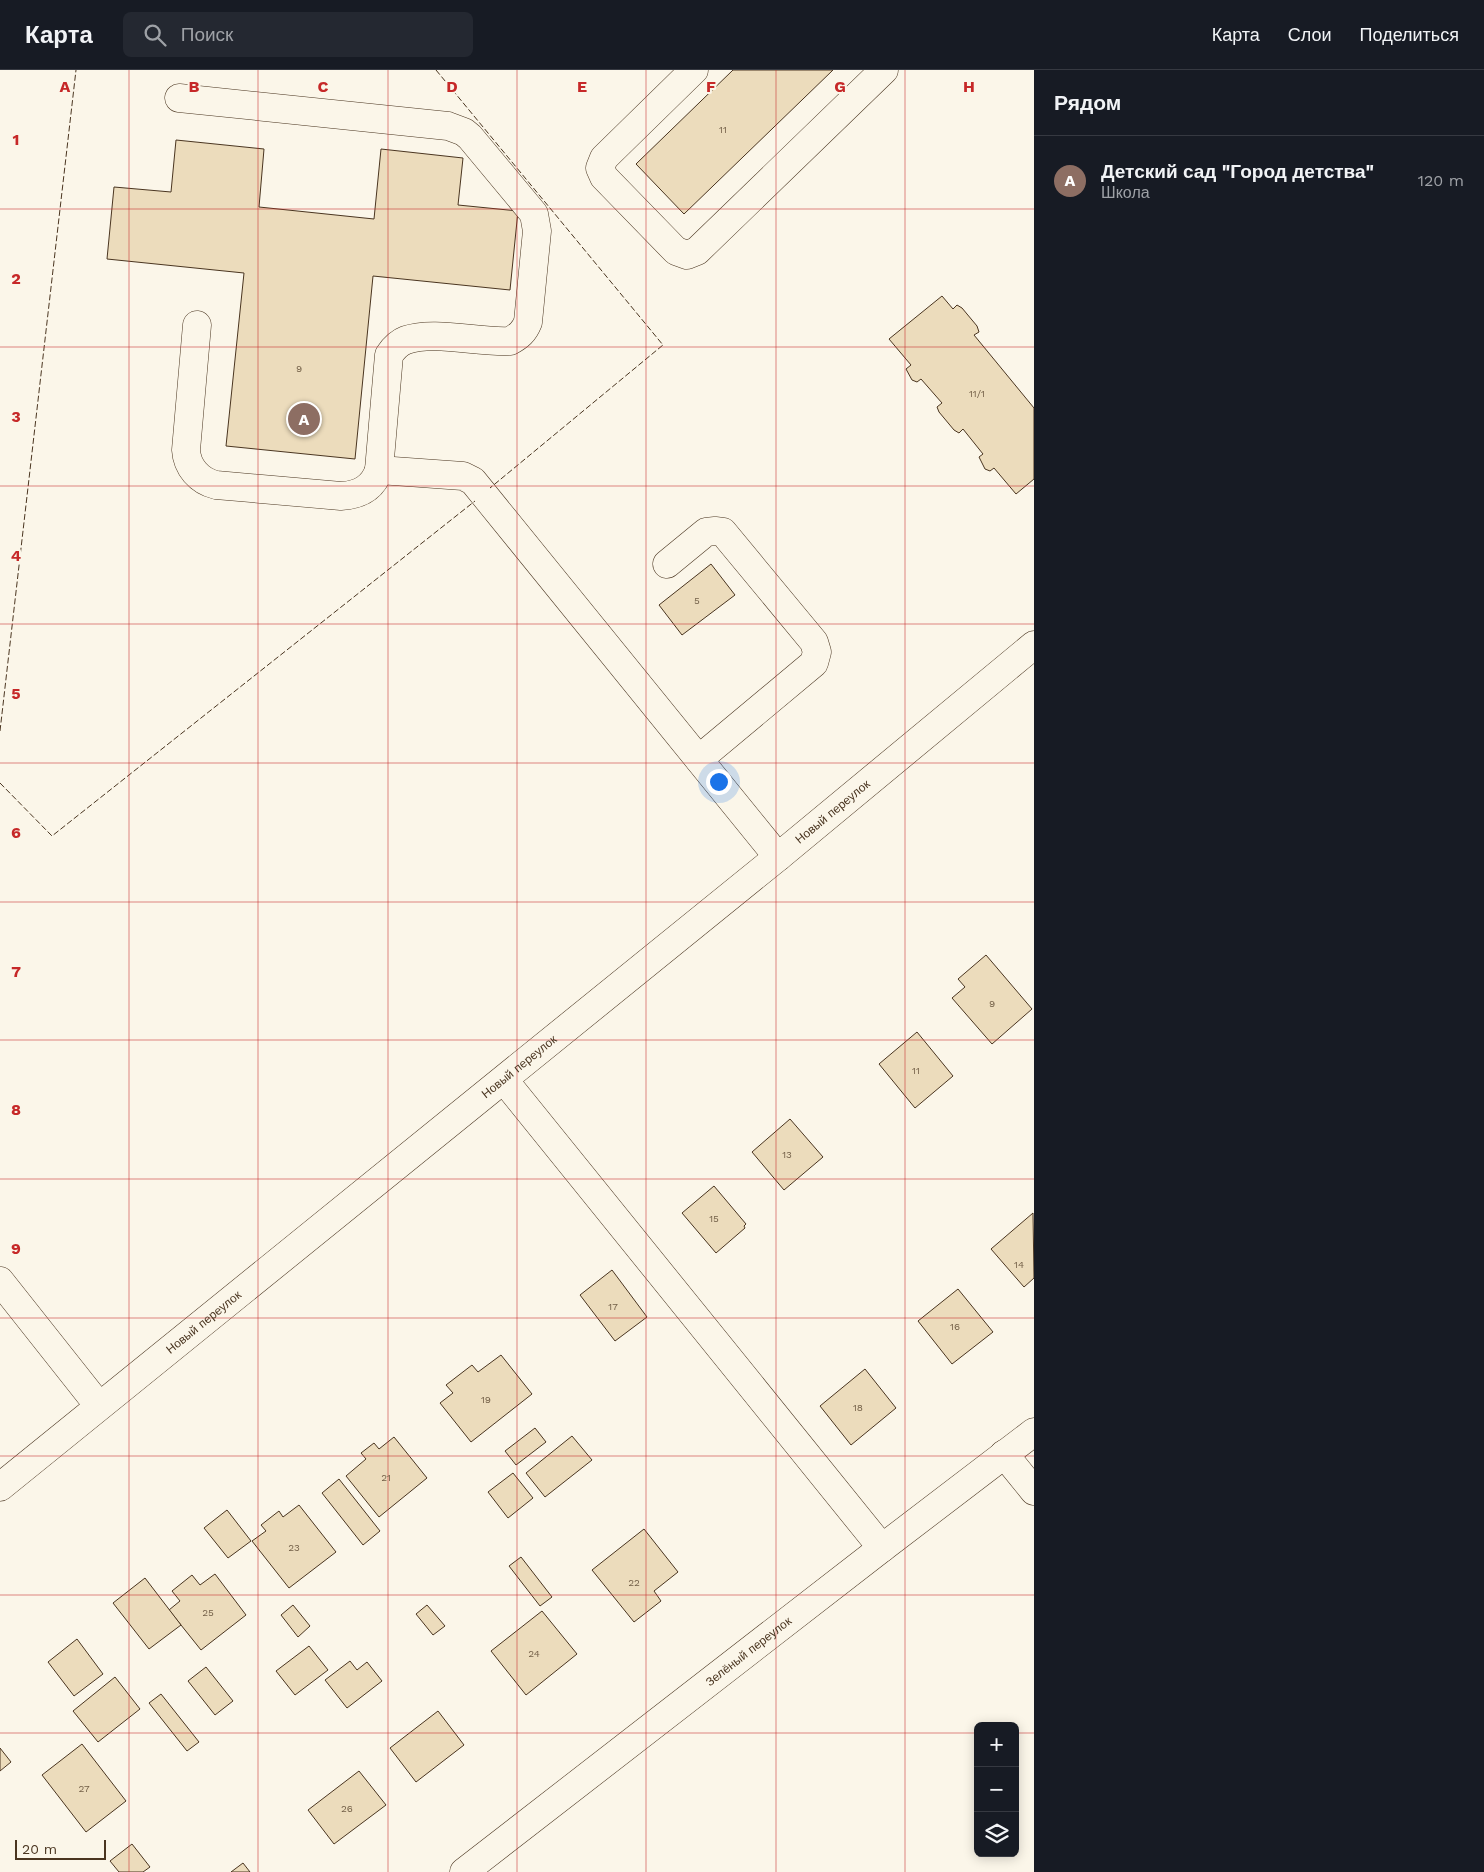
<!DOCTYPE html>
<html lang="ru">
<head>
<meta charset="utf-8">
<style>
  :root { --surface:#171b24; --page:#242831; --text:#f1f3f6; --muted:#9ea1a6; --line:#363941; --accent:#8c9099 }
  body { margin:0; font-family:"Work Sans",sans-serif; background:var(--page); color:var(--text) }
  .controls { position:absolute; right:15px; bottom:15px; display:grid; overflow:hidden; border-radius:8px; box-shadow:0 2px 12px #0003 }
  .controls button { width:45px; height:45px; display:grid; place-items:center; padding:0; border:0; border-bottom:1px solid var(--line); background:var(--surface); color:var(--text); font:25px sans-serif }
  .scale { position:absolute; left:15px; bottom:12px; width:91px; box-sizing:border-box; padding-left:5px; border:2px solid #4a3520; border-top:0; font-size:14px; line-height:18px; white-space:nowrap; color:#4a3520; -webkit-text-stroke:4px #fbf6e9; paint-order:stroke }
  .you { position:absolute; left:718px; top:711px; width:18px; height:18px; margin:-12px; border:4px solid #fff; border-radius:50%; background:#1a73e8; box-shadow:0 0 0 8px #1a73e833 }
  .badge { display:grid; place-items:center; width:32px; height:32px; border-radius:50%; background:var(--accent); color:#fff; font-size:16px; font-weight:700 }
  .pin { position:absolute; translate:-50% -50%; border:2px solid #fff; box-shadow:0 1px 5px #0006 }
  .list { margin:0; padding:0; list-style:none }
  h2 { display:flex; justify-content:space-between; align-items:center; height:65px; margin:0; padding:0 20px; font-size:21px }
  h2 small { font-size:16px; font-weight:400; color:var(--muted) }
  .list li { display:grid; grid-template-columns:32px 1fr auto; gap:15px; align-items:center; box-sizing:border-box; height:90px; padding:0 20px; border-top:1px solid var(--line) }
  .list b { display:block; font-size:19px; white-space:nowrap }
  .list p { margin:0; font-size:16px; white-space:nowrap; color:var(--muted) }
  .list em { font-size:16px; font-style:normal; color:var(--muted) }
  .icon { flex:none; width:28px; height:28px; fill:none; stroke:currentColor; stroke-width:2; stroke-linecap:round; stroke-linejoin:round }
  .map { position:relative; flex:none; width:1034px; height:1802px; overflow:hidden }
  header { display:flex; align-items:center; gap:30px; box-sizing:border-box; height:70px; padding:0 25px; background:var(--surface); border-bottom:1px solid var(--line) }
  header strong { font-size:24px }
  nav { display:flex; gap:28px; margin-inline-start:auto; font-size:18px }
  .search { width:350px; height:45px; background:var(--page); display:flex; align-items:center; gap:12px; box-sizing:border-box; padding:0 18px; border-radius:8px; color:var(--muted); font-size:19px }
  main { display:flex }
  aside { flex:1; background:var(--surface) }
  .map>svg:first-child { display:block }
  .building { fill:#ecdcbc; stroke:#4a3520 }
  .lines { fill:none; stroke-linecap:round; stroke-linejoin:round }
  .minor-casing { stroke:#4a3520; stroke-width:29 }
  .minor { stroke:#fbf6e9; stroke-width:28 }
  .fence { stroke:#4a3520; stroke-width:1; stroke-dasharray:6 2.5; stroke-linecap:butt }
  .grid { fill:none; stroke:#c62828; stroke-width:1; stroke-opacity:0.55 }
  .labels { text-anchor:middle; dominant-baseline:central; stroke-width:4; stroke-linejoin:round; paint-order:stroke }
  .number-label { font-size:10px; fill:#725f47 }
  .street-label { font-size:12px; fill:#4a3520; stroke:#fbf6e9 }
  .grid-label { font-size:16px; text-anchor:middle; font-weight:bold; fill:#c62828; stroke:#fbf6e9; stroke-width:4; stroke-linejoin:round; paint-order:stroke }
</style>
</head>
<body>
<header>
<strong>Карта</strong>
<div class="search"><svg class="icon" aria-label="search" viewBox="0 0 24 24"><circle cx="10" cy="10" r="6"/><path d="M15 15l6 6"/></svg>Поиск</div>
<nav><a>Карта</a><a>Слои</a><a>Поделиться</a></nav>
</header>
<main>
<div class="map">
<svg width="1034" height="1802" viewBox="0 0 1034 1802">
  <rect width="100%" height="100%" fill="#fbf6e9"/>
  <g class="building">
    <polygon points="733,0 833,0 684,144 636,94"/>
    <polygon points="176,70 264,79 259,137 374,149 381,79 463,88 458,135 518,141 510,220 373,206 355,389 226,376 244,203 107,189 114,117 171,122"/>
    <polygon points="942,226 953,239 957,235 962,238 977,256 979,262 974,265 1034,338 1034,409 1016,424 994,398 990,401 985,399 979,387 983,384 963,359 959,363 954,360 939,342 937,337 942,333 921,309 917,312 912,310 906,299 911,295 889,269"/>
    <polygon points="711,494 735,525 682,565 659,535"/>
    <polygon points="986,885 1032,939 992,974 952,928 965,917 958,909"/>
    <polygon points="917,962 953,1006 915,1038 879,994"/>
    <polygon points="790,1049 823,1087 784,1120 752,1082"/>
    <polygon points="714,1116 746,1154 744,1156 745,1158 716,1183 682,1143"/>
    <polygon points="1033,1143 1034,1208 1024,1217 991,1179"/>
    <polygon points="612,1200 647,1247 615,1271 580,1225"/>
    <polygon points="958,1219 993,1262 952,1294 918,1251"/>
    <polygon points="501,1285 532,1324 471,1372 440,1333 453,1323 446,1315 472,1295 478,1302"/>
    <polygon points="865,1299 896,1338 851,1375 820,1336"/>
    <polygon points="535,1358 546,1372 516,1395 505,1381"/>
    <polygon points="572,1366 592,1390 545,1427 526,1403"/>
    <polygon points="394,1367 427,1408 379,1447 346,1406 366,1389 361,1383 374,1373 379,1379"/>
    <polygon points="513,1403 533,1428 508,1448 488,1422"/>
    <polygon points="339,1409 380,1461 363,1475 322,1423"/>
    <polygon points="299,1435 336,1482 289,1518 252,1471 266,1461 261,1455 279,1441 283,1447"/>
    <polygon points="227,1440 251,1471 228,1488 204,1458"/>
    <polygon points="644,1459 678,1502 654,1521 661,1531 634,1552 592,1500"/>
    <polygon points="521,1487 552,1527 540,1536 509,1496"/>
    <polygon points="215,1504 246,1545 201,1580 169,1540 180,1531 172,1521 192,1505 200,1515"/>
    <polygon points="145,1508 181,1555 149,1579 113,1533"/>
    <polygon points="293,1535 310,1556 298,1567 281,1545"/>
    <polygon points="427,1535 445,1556 433,1565 416,1544"/>
    <polygon points="542,1541 577,1584 526,1625 491,1581"/>
    <polygon points="77,1569 103,1604 74,1626 48,1592"/>
    <polygon points="309,1576 328,1600 295,1625 276,1601"/>
    <polygon points="350,1591 357,1600 367,1592 382,1611 347,1638 325,1610"/>
    <polygon points="206,1597 233,1631 215,1645 188,1611"/>
    <polygon points="115,1607 140,1639 98,1672 73,1641"/>
    <polygon points="161,1624 199,1672 187,1681 149,1633"/>
    <polygon points="438,1641 464,1675 416,1712 390,1678"/>
    <polygon points="82,1674 126,1731 86,1762 42,1705"/>
    <polygon points="0,1678 11,1692 0,1701"/>
    <polygon points="359,1701 386,1735 334,1774 308,1740"/>
    <polygon points="132,1774 150,1797 143,1802 119,1802 110,1791"/>
    <polygon points="243,1793 250,1802 231,1802"/>
  </g>
  <g class="lines">
    <g class="minor-casing">
      <g id="minor">
        <polyline points="694,0 604,88 600,98 604,107 676,181 687,185 697,181 884,0"/>
        <path d="M179 28 448 56 464 62 470 67 534 144 537 161 528 252C524 262 519 266 510 271 479 273 434 260 406 270 398 273 393 279 389 285L379 400"/>
        <path d="M197 255 186 380C187 397 199 411 216 415L341 426C359 425 373 418 379 400L463 406 473 411 778 787"/>
        <polyline points="667,494 706,462 715,461 723,462 814,572 817,582 814,593 699,689"/>
        <polyline points="504,1010 882,1478"/>
        <polyline points="0,1211 99,1336"/>
        <polyline points="1004,1384 1034,1421"/>
        <path id="s1" d="M0 1417 778 787 1034 575"/>
        <path id="s2" d="M464 1802 882 1478 1034 1362"/>
      </g>
    </g>
    <use href="#minor" class="minor"/>
    <g class="fence">
      <polyline points="436,0 663,275 490,418"/>
      <polyline points="0,661 76,0"/>
      <polyline points="0,713 52,766 475,431"/>
    </g>
  </g>
  <path class="grid" d="M129 0V1802M258 0V1802M388 0V1802M517 0V1802M646 0V1802M776 0V1802M905 0V1802M0 139H1034M0 277H1034M0 416H1034M0 554H1034M0 693H1034M0 832H1034M0 970H1034M0 1109H1034M0 1248H1034M0 1386H1034M0 1525H1034M0 1663H978M1015 1663H1034"/>
  <g class="labels">
    <g class="number-label">
      <text x="723" y="59">11</text>
      <text x="299" y="298">9</text>
      <text x="977" y="323">11/1</text>
      <text x="697" y="530">5</text>
      <text x="992" y="933">9</text>
      <text x="916" y="1000">11</text>
      <text x="787" y="1084">13</text>
      <text x="714" y="1148">15</text>
      <text x="1019" y="1194">14</text>
      <text x="613" y="1236">17</text>
      <text x="955" y="1256">16</text>
      <text x="486" y="1329">19</text>
      <text x="858" y="1337">18</text>
      <text x="386" y="1407">21</text>
      <text x="294" y="1477">23</text>
      <text x="634" y="1512">22</text>
      <text x="208" y="1542">25</text>
      <text x="534" y="1583">24</text>
      <text x="84" y="1718">27</text>
      <text x="347" y="1738">26</text>
    </g>
    <g class="street-label">
      <text stroke="none"><textPath href="#s1" startOffset="1072">Новый переулок</textPath></text>
      <text stroke="none"><textPath href="#s1" startOffset="668">Новый переулок</textPath></text>
      <text stroke="none"><textPath href="#s1" startOffset="262">Новый переулок</textPath></text>
      <text stroke="none"><textPath href="#s2" startOffset="360">Зелёный переулок</textPath></text>
    </g>
  </g>
  <g class="grid-label">
    <text x="65" y="22">A</text>
    <text x="194" y="22">B</text>
    <text x="323" y="22">C</text>
    <text x="452" y="22">D</text>
    <text x="582" y="22">E</text>
    <text x="711" y="22">F</text>
    <text x="840" y="22">G</text>
    <text x="969" y="22">H</text>
    <text x="16" y="75">1</text>
    <text x="16" y="214">2</text>
    <text x="16" y="352">3</text>
    <text x="16" y="491">4</text>
    <text x="16" y="629">5</text>
    <text x="16" y="768">6</text>
    <text x="16" y="907">7</text>
    <text x="16" y="1045">8</text>
    <text x="16" y="1184">9</text>
  </g>
</svg>
<div class="controls">
<button>+</button>
<button>−</button>
<button><svg class="icon" aria-label="layers" viewBox="0 0 24 24"><path d="M12 4l9 5-9 5-9-5zM3 14l9 5 9-5"/></svg></button>
</div>
<div class="scale">20 m</div>
<div class="you"></div>
<div class="pin badge" style="left:304px;top:349px;background:#8d6e63">A</div>
</div>
<aside>
<h2>Рядом<small></small></h2>
<ul class="list">
<li><span class="badge" style="background:#8d6e63">A</span><div><b>Детский сад &quot;Город детства&quot;</b><p>Школа</p></div><em>120 m</em></li>
</ul>
</aside>
</main>
</body>
</html>
